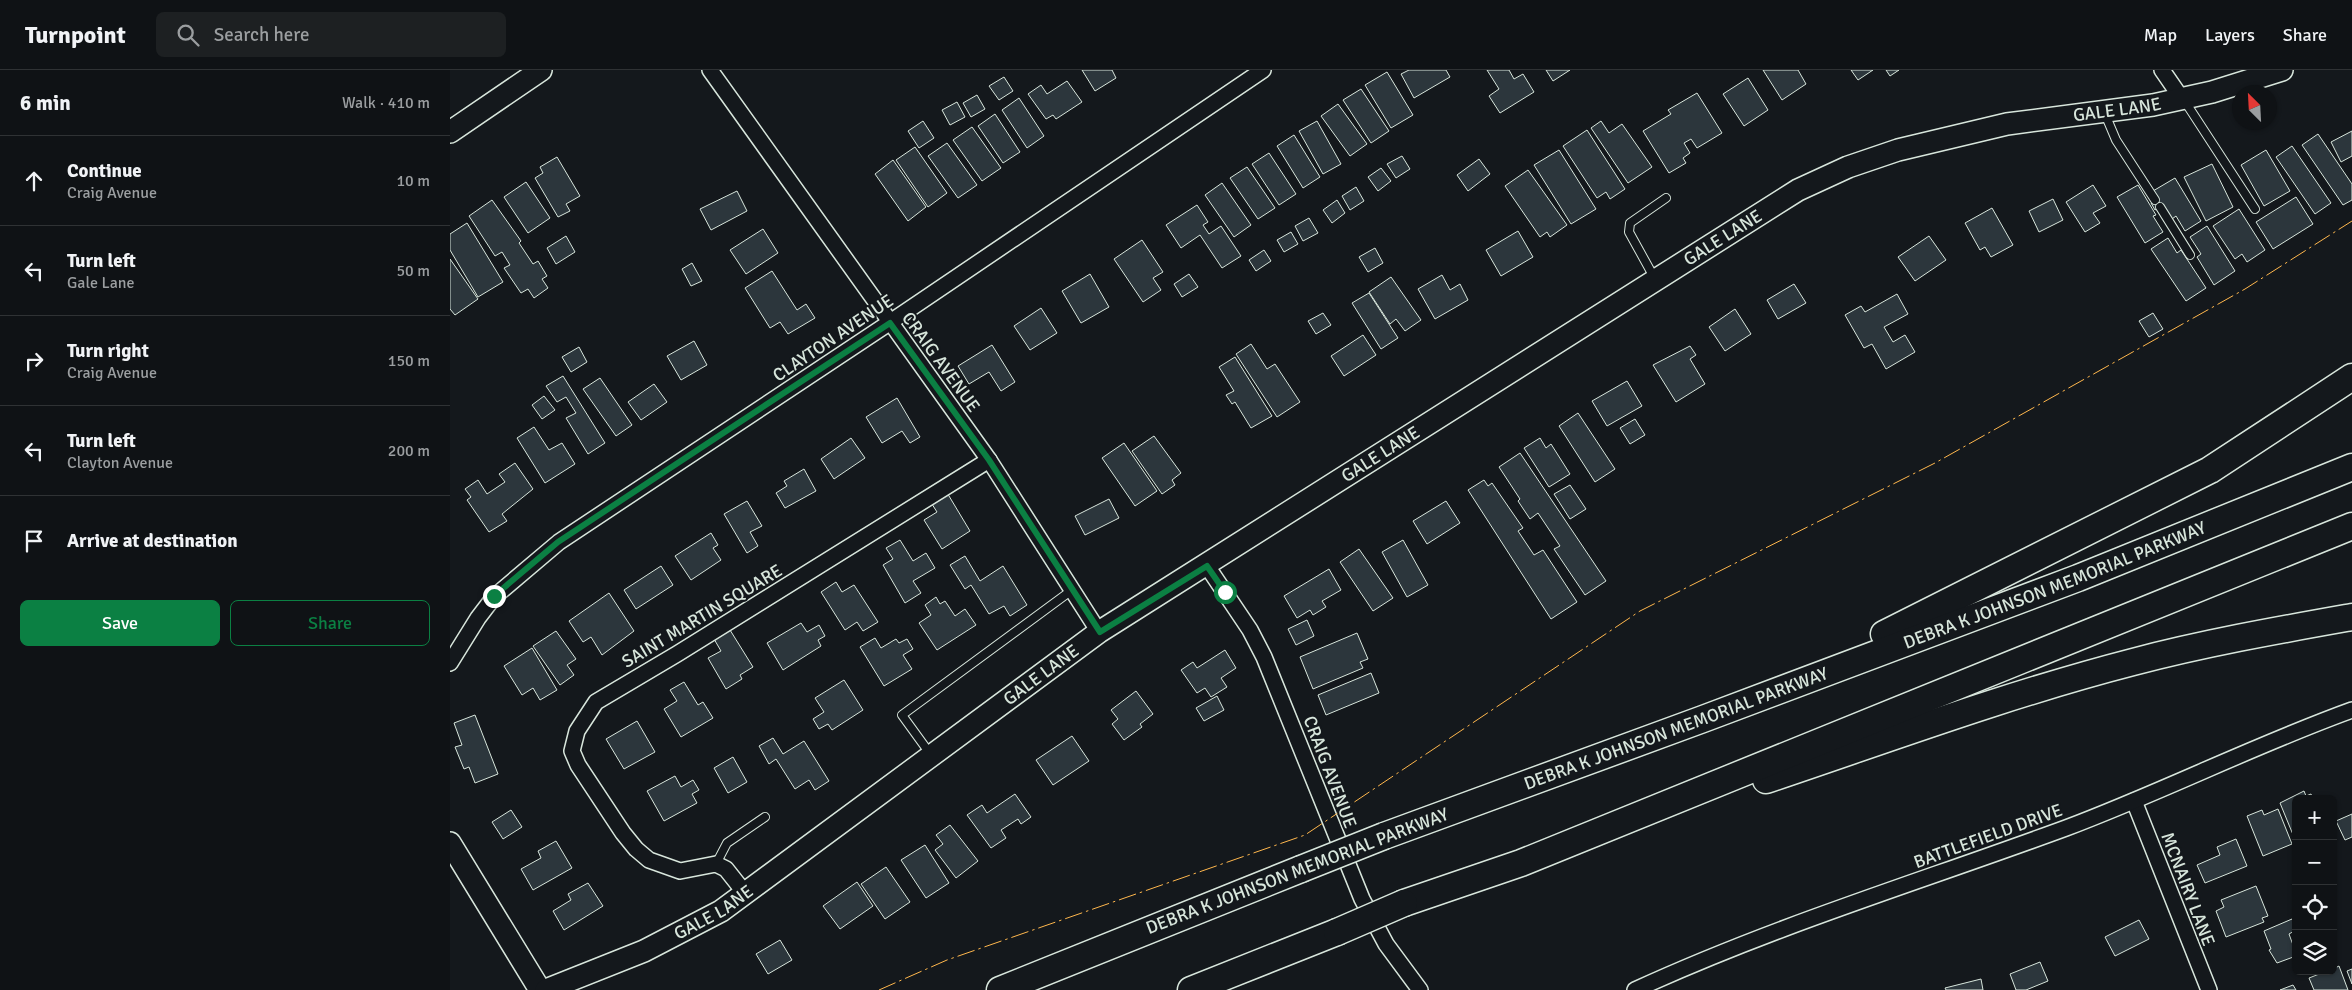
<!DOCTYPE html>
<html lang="en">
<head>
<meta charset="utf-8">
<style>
  :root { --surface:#0f1215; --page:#1d2022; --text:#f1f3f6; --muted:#9b9ea0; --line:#2f3234; --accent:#0b8043 }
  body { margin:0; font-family:Signika,sans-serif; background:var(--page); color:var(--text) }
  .controls { position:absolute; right:15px; bottom:15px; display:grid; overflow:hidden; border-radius:8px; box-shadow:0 1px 4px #0004 }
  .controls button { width:45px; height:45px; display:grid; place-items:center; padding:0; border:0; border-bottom:1px solid var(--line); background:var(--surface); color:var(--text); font:25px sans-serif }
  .compass { position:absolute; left:1782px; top:15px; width:45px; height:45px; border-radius:50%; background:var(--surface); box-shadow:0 1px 4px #0004; rotate:336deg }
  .stop { position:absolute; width:15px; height:15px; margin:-11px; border:4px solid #0b8043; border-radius:50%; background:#fff }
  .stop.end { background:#0b8043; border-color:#fff; box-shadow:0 1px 5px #0008 }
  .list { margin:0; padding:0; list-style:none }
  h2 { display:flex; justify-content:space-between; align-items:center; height:65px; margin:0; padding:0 20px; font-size:21px }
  h2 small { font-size:16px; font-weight:400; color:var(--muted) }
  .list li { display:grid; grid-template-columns:32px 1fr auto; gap:15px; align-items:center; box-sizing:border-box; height:90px; padding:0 20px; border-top:1px solid var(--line) }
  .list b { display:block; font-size:19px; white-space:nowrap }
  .list p { margin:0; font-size:16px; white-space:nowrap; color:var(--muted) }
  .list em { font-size:16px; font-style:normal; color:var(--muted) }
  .actions { display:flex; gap:10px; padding:15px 20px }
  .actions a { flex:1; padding:11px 0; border:1px solid var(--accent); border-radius:8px; text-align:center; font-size:18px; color:var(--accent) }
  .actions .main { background:var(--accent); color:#fff }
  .icon { flex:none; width:28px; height:28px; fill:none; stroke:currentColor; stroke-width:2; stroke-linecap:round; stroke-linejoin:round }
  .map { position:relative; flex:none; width:1902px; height:920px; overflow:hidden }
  header { display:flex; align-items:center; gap:30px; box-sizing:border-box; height:70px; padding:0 25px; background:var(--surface); border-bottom:1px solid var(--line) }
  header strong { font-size:24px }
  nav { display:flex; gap:28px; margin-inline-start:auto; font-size:18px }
  .search { width:350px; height:45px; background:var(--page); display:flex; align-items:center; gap:12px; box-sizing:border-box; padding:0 18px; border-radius:8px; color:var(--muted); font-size:19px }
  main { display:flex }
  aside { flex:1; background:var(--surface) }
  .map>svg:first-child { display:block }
  .building { fill:#2c363c; stroke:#d8e6dc }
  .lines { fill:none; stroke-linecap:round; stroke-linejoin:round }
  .lane-casing { stroke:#d8e6dc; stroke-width:10 }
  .street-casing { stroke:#d8e6dc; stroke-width:18 }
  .secondary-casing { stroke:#d8e6dc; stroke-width:24 }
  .highway-casing { stroke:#d8e6dc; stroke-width:29 }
  .lane { stroke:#14181c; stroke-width:8 }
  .street { stroke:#14181c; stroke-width:15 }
  .secondary { stroke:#14181c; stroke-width:21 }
  .highway { stroke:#14181c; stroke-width:26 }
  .highway-bridge-casing { stroke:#d8e6dc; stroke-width:29; stroke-linecap:butt }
  .highway-bridge { stroke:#14181c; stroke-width:26 }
  .power { stroke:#ffb74d; stroke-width:1; stroke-dasharray:18 4 2.5 4; stroke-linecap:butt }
  .route { stroke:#0b8043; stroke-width:6 }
  .labels { text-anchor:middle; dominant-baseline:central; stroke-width:4; stroke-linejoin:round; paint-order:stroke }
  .street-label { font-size:18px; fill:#d8e6dc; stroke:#14181c }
</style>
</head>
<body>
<header>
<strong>Turnpoint</strong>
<div class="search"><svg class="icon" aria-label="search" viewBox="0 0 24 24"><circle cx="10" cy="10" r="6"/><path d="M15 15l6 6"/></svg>Search here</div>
<nav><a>Map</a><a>Layers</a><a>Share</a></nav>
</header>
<main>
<aside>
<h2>6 min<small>Walk · 410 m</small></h2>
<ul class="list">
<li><svg class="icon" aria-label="ahead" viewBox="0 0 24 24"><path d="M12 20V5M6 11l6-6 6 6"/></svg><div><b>Continue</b><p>Craig Avenue</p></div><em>10 m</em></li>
<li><svg class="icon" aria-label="left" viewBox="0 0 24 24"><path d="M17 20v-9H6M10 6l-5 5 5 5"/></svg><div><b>Turn left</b><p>Gale Lane</p></div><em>50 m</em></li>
<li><svg class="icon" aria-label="right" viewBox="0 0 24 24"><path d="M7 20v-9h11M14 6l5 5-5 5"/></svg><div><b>Turn right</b><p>Craig Avenue</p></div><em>150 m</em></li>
<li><svg class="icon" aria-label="left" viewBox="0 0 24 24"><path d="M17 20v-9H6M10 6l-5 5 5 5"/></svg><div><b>Turn left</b><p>Clayton Avenue</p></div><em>200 m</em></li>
<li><svg class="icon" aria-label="arrive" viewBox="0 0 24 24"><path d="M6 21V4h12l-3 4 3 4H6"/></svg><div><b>Arrive at destination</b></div></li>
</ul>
<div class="actions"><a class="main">Save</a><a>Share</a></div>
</aside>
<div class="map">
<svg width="1902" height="920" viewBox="0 0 1902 920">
  <rect width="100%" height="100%" fill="#14181c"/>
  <g class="building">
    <polygon points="632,0 662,0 666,8 645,21"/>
    <polygon points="959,0 996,0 1000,7 964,28 951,4"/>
    <polygon points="1037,0 1059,0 1064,9 1073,4 1084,22 1050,43 1039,26 1049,19"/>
    <polygon points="1096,0 1120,0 1103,11"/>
    <polygon points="1313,0 1348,0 1356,14 1332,30"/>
    <polygon points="1401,0 1423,0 1408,10"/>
    <polygon points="1436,0 1449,0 1440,6"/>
    <polygon points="937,2 963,45 941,58 915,15"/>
    <polygon points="554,7 563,21 549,30 539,16"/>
    <polygon points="1298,8 1318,40 1294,56 1273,24"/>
    <polygon points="617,11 632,32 606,49 603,45 596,49 578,24 591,15 597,24"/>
    <polygon points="911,19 939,61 921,73 893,30"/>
    <polygon points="1247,23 1272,63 1247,78 1241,69 1234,73 1240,83 1233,88 1236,93 1219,103 1193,61 1221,44 1218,40"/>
    <polygon points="527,25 535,39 521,47 513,33"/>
    <polygon points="569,28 594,66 577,78 552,40"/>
    <polygon points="507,32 515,47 500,55 492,40"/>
    <polygon points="888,34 917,74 900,86 871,46"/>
    <polygon points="545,44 570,82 553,93 528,56"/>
    <polygon points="473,51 484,68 469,78 458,61"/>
    <polygon points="867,51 891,94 873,104 849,61"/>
    <polygon points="1151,51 1159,63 1172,54 1202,97 1178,113 1141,58"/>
    <polygon points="522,57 551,98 532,111 503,70"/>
    <polygon points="1137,60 1175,119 1160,129 1156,122 1147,128 1113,76"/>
    <polygon points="1902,61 1902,86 1891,92 1881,72"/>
    <polygon points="1868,64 1902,114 1902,130 1893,135 1852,75"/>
    <polygon points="844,65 870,107 853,118 827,76"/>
    <polygon points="497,73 527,115 508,128 478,86"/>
    <polygon points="1842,76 1881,133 1865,144 1826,87"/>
    <polygon points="465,77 497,123 478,137 446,90"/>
    <polygon points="1109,80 1146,139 1121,154 1084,95"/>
    <polygon points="1816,80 1840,121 1814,136 1791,95"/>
    <polygon points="819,83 846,124 829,135 802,94"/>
    <polygon points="952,86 960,99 946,108 937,94"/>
    <polygon points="107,87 130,126 116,134 120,141 108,147 85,108 93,103 90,97"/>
    <polygon points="1029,89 1040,104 1018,121 1007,105"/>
    <polygon points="443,90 476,137 458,151 425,104"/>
    <polygon points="1762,94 1783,137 1756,151 1734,107"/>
    <polygon points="797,97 825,138 808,149 780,108"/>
    <polygon points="931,98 941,111 928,121 918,107"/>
    <polygon points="1078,100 1117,155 1100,167 1097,162 1090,167 1055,116"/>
    <polygon points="1725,108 1751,151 1735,161 1726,146 1722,149 1713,135 1705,140 1701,133 1707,129 1703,121"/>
    <polygon points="76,112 100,148 78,163 54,127"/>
    <polygon points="772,113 801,155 784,167 755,125"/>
    <polygon points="1643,115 1656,136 1643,143 1650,153 1635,162 1616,132"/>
    <polygon points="1688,115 1706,145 1703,146 1713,162 1695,173 1667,127"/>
    <polygon points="906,117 914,131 900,140 892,126"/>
    <polygon points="287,121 297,141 261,160 250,139"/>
    <polygon points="1846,127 1863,154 1823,179 1806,152"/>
    <polygon points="1603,129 1613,150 1589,162 1579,141"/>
    <polygon points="42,130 71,171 69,173 83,194 88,191 97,206 92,209 98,218 84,228 78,219 71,223 54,198 60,195 52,182 45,186 19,146"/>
    <polygon points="887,130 895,143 882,153 873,140"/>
    <polygon points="747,135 758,152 753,155 759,164 771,156 791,186 772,198 750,165 731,178 716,155"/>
    <polygon points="1542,138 1563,175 1541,187 1535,177 1530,180 1515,153"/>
    <polygon points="1789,139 1815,180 1797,192 1792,184 1785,189 1763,156"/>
    <polygon points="859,148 868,163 853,171 845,156"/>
    <polygon points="17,153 53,212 28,227 0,180 0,164"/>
    <polygon points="1757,156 1785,201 1764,215 1747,187 1751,184 1740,167"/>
    <polygon points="313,159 328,183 296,204 280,180"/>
    <polygon points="1068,161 1083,187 1051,206 1036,180"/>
    <polygon points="841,162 848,174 834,182 827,170"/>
    <polygon points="116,166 125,182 106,194 97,178"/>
    <polygon points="1479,166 1496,190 1465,211 1448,187"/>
    <polygon points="1718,168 1727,183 1731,180 1756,218 1736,231 1701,179"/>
    <polygon points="692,170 713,202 703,208 711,220 693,232 664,189"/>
    <polygon points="925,178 933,193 918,202 909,187"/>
    <polygon points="814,180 821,191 806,201 799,190"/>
    <polygon points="0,189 28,229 5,245 0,239"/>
    <polygon points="242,193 252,211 241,216 232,199"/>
    <polygon points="322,201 347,240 356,234 365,248 338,264 330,252 320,258 295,218"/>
    <polygon points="640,204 659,237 631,253 612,221"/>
    <polygon points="739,204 748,217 732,227 724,214"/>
    <polygon points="992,205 1000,220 1010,214 1018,230 985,249 968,219"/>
    <polygon points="941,207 971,250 955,261 946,249 940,254 919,222"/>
    <polygon points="1344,214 1356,233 1328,249 1317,230"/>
    <polygon points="919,223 948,268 931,279 902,233"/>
    <polygon points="1447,224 1458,244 1434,257 1443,272 1455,265 1465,282 1436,299 1422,274 1414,278 1395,245 1411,236 1415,242"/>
    <polygon points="591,238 607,263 580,280 564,256"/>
    <polygon points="1285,239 1301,264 1275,281 1259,257"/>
    <polygon points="873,243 881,255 866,264 858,251"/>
    <polygon points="1703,243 1713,259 1699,267 1689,251"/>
    <polygon points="913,265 926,285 894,306 881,286"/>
    <polygon points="244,271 257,295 231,310 217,286"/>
    <polygon points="801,274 817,299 825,294 850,332 827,347 786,284"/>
    <polygon points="542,275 565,312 551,321 539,302 519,314 508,296"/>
    <polygon points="1240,276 1246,285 1240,289 1255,314 1226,332 1203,295"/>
    <polygon points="129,277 137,292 121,302 112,287"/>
    <polygon points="785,287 822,346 801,358 785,332 782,334 776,325 784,321 769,297"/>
    <polygon points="113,306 155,373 138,384 116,348 126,343 116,327 107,332 96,316"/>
    <polygon points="150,308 182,355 166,366 133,319"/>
    <polygon points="1177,311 1192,336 1157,356 1142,331"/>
    <polygon points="204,314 217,332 191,350 178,332"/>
    <polygon points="94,326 105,340 92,349 82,335"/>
    <polygon points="447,328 470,367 460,373 452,361 432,373 416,347"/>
    <polygon points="1128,343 1165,399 1145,412 1109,356"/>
    <polygon points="1185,349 1195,365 1180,374 1170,358"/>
    <polygon points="84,357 99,380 112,373 125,394 95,413 67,368"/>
    <polygon points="704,366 731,403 722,410 725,415 712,424 682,381"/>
    <polygon points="401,368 415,388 384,409 371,389"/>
    <polygon points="1090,368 1096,378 1101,374 1120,404 1099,417 1074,378"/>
    <polygon points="674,373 707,421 685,436 652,388"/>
    <polygon points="1070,383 1156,511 1135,525 1104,479 1110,476 1088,443 1080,449 1068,431 1070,429 1049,397"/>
    <polygon points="65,393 83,419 52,444 57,451 39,462 17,430 21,427 15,419 28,410 37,424 55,412 49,404"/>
    <polygon points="354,399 366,421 335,438 326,423 337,416 334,411"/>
    <polygon points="1034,410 1038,416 1042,413 1073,458 1068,461 1084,485 1093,480 1127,532 1101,549 1018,420"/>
    <polygon points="1120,415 1136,439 1120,449 1104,424"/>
    <polygon points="496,421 520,461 492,479 474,450 487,442 480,431"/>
    <polygon points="659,429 669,448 635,465 625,446"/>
    <polygon points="297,431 312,456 300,462 308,476 297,483 274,444"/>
    <polygon points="996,431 1010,453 977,474 963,451"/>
    <polygon points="261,463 268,475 263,478 271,490 241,510 225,486"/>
    <polygon points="450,470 463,491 476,483 485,498 463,511 471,523 455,533 433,495 443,489 436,478"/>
    <polygon points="953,470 978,515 957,527 932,482"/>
    <polygon points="909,479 943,528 923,541 890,492"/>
    <polygon points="515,486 530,511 553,496 577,535 560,546 554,536 539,544 521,515 515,519 500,495"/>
    <polygon points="211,496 223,515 186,539 174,520"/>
    <polygon points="879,499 891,520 872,531 876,537 863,545 860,540 847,548 834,526"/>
    <polygon points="386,512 392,522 404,515 428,552 413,561 407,552 395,560 371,522"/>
    <polygon points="159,523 184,561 152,585 141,567 133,572 119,551"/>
    <polygon points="486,527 490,534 495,531 505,546 515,539 526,555 487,580 469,553 481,545 475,535"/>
    <polygon points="857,550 864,566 846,575 838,559"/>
    <polygon points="351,553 357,562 369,555 375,566 368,570 371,576 333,600 317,573"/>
    <polygon points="280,560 303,597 290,605 292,609 276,619 258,588 271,581 264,569"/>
    <polygon points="106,561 126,589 117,595 124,605 110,615 83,576"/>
    <polygon points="907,563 918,589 910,592 913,598 863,619 850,587"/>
    <polygon points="425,568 431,578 446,569 449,573 457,569 463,579 453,585 462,599 434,616 410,577"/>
    <polygon points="82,578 107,620 90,630 83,618 72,625 54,596"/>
    <polygon points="775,580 786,598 771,608 777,617 761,627 755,618 747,623 731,600 743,592 747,598"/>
    <polygon points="921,603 929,623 876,645 868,625"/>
    <polygon points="394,610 413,640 382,660 378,654 369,659 363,649 374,642 365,628"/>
    <polygon points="234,612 248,635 253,632 263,648 231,667 214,639 227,631 220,620"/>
    <polygon points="686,621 703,644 690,654 692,657 674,670 662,654 668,649 661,640"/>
    <polygon points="767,626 774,640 754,651 746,638"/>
    <polygon points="25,645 48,704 25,713 19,697 14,699 5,677 12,675 4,653"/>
    <polygon points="187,651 205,682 174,699 156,669"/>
    <polygon points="622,666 639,691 603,715 586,690"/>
    <polygon points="323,668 333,684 354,671 379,711 365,720 359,710 345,719 326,689 319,694 309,676"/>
    <polygon points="283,687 297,712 278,723 264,698"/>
    <polygon points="225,706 231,717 243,710 249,720 242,724 247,733 214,751 197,721"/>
    <polygon points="1854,721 1856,726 1861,724 1863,729 1846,729 1846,772 1830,733"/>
    <polygon points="565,724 581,747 571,754 568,749 551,760 556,768 541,778 517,745 532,735 537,743"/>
    <polygon points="1828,739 1842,774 1813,786 1797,746 1812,740 1814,745"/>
    <polygon points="61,740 72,757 53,769 42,752"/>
    <polygon points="1902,744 1902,767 1895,770 1886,751"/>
    <polygon points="500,755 528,791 506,808 485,780 493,774 486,765"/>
    <polygon points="1786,769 1797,796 1755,813 1747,795 1770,785 1767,777"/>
    <polygon points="106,771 122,798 83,820 71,799 91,788 88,781"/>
    <polygon points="475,775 499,813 476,828 451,790"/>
    <polygon points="436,797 460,832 435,849 411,814"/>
    <polygon points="407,812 423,836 390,859 373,836"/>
    <polygon points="138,813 153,836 114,860 103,841 121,830 118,824"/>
    <polygon points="1806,816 1818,846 1812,848 1814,852 1776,867 1766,841 1774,837 1771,830"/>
    <polygon points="1842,849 1846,860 1839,864 1843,875 1846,873 1846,886 1827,893 1819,880 1821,879 1814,861"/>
    <polygon points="1689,850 1699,869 1665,886 1655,867"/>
    <polygon points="330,870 342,890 318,904 306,884"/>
    <polygon points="1590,892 1598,911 1576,920 1566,920 1560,904"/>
    <polygon points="1889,896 1898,920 1864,920 1859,908 1877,901 1883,901 1883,899"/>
    <polygon points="1902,899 1902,914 1897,901"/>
    <polygon points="1531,909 1533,920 1496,920 1495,918"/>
    <polygon points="1843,915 1846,920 1830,920"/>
  </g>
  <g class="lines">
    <g class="lane-casing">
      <g id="lane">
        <polyline points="1734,30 1805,139"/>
        <polyline points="1655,44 1666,70 1705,130"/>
        <polyline points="1710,137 1740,185"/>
        <polyline points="1205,209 1179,162 1180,153 1216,128"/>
        <polyline points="481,685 452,645 622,520"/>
        <polyline points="266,794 277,773 315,747"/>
      </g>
    </g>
    <g class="street-casing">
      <g id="street">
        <polyline points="260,0 539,390 649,562"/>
        <polyline points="1712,0 1732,29"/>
        <polyline points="757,496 800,560 814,587 912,829 936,874 970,920"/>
        <polyline points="0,593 28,548 44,527 109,472 439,253 813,0"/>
        <polyline points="1684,731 1759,920"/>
        <polyline points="295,823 276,799 266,794 230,801 199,790 186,779 173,763 128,695 122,681 127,661 146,632 227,584 539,390"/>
        <path d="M1185 920C1324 856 1472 811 1616 758 1712 722 1805 675 1902 640"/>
      </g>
    </g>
    <g class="secondary-casing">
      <g id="secondary">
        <polyline points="0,62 91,0"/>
        <polyline points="0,773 90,920"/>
        <path id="s1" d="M96 920 194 881 271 841 649 562 1348 120 1398 97 1448 80 1557 54 1703 35 1762 22 1832 0"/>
      </g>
    </g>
    <g class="highway-casing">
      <g id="highway">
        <polyline points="1434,564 1760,400 1902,307"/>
        <path d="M1316 710C1438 669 1559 624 1683 592 1755 573 1829 560 1902 547"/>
        <path id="s2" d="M934 766 1253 649 1628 508 1902 397"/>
        <polyline points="954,833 1071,793 1902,456"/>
        <polyline points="550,920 851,799"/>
        <polyline points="741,920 887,862"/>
      </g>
    </g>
    <use href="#lane" class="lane"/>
    <use href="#street" class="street"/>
    <use href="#secondary" class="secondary"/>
    <use href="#highway" class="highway"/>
    <g class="highway-bridge-casing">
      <g id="highway-bridge">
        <polyline points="851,799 934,766"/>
        <polyline points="887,862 954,833"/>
      </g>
    </g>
    <use href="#highway-bridge" class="highway-bridge"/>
    <polyline class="power" points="429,920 497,890 855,765 1190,541 1485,393 1795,219 1902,151"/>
  </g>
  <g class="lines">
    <polyline class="route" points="44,526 108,472 440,253 539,390 650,562 757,496 775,522"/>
  </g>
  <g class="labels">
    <g class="street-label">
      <text stroke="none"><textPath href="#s1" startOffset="1820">GALE LANE</textPath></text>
      <text stroke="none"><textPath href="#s1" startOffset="1400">GALE LANE</textPath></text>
      <text transform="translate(383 268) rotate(-34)">CLAYTON AVENUE</text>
      <text transform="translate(491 292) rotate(54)">CRAIG AVENUE</text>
      <text stroke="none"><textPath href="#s1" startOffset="995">GALE LANE</textPath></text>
      <text stroke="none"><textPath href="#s2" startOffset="716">DEBRA K JOHNSON MEMORIAL PARKWAY</textPath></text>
      <text transform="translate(252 546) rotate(-31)">SAINT MARTIN SQUARE</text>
      <text stroke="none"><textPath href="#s1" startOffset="590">GALE LANE</textPath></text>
      <text stroke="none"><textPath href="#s2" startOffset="311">DEBRA K JOHNSON MEMORIAL PARKWAY</textPath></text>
      <text transform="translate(880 702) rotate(69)">CRAIG AVENUE</text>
      <text transform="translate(1538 766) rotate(-20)">BATTLEFIELD DRIVE</text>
      <text transform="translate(847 801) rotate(-21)">DEBRA K JOHNSON MEMORIAL PARKWAY</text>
      <text transform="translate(1738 819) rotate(69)">MCNAIRY LANE</text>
      <text stroke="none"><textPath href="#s1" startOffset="185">GALE LANE</textPath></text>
    </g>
  </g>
</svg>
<div class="controls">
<button>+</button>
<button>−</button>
<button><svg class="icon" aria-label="locate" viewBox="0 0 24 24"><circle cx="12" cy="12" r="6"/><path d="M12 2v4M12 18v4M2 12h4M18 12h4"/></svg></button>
<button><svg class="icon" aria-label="layers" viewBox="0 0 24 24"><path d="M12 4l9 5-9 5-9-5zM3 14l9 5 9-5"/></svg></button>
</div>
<svg class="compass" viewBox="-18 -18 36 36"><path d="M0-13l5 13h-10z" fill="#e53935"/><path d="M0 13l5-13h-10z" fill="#9b9ea0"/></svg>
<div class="stop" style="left:775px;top:522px"></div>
<div class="stop end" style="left:44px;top:526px"></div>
</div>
</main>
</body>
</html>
